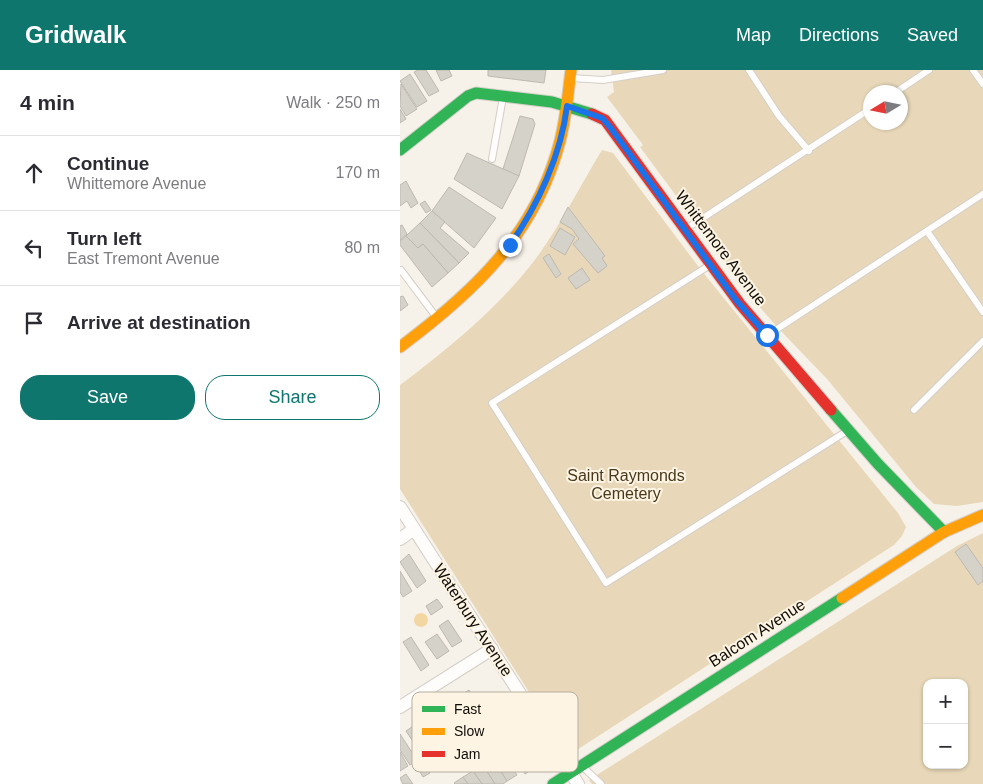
<!DOCTYPE html>
<html lang="en">
<head>
<meta charset="utf-8">
<style>
  :root { --surface:#fff; --page:#f2f2f3; --text:#2b2b33; --muted:#7c7c81; --line:#e1e1e2; --accent:#0f766e }
  body { margin:0; font-family:Helvetica,sans-serif; background:var(--page); color:var(--text) }
  .controls { position:absolute; right:15px; bottom:15px; display:grid; overflow:hidden; border-radius:10px; box-shadow:0 1px 4px #0004 }
  .controls button { width:45px; height:45px; display:grid; place-items:center; padding:0; border:0; border-bottom:1px solid var(--line); background:var(--surface); color:var(--text); font:25px sans-serif }
  .compass { position:absolute; left:463px; top:15px; width:45px; height:45px; border-radius:50%; background:var(--surface); box-shadow:0 1px 4px #0004; rotate:260deg }
  .stop { position:absolute; width:15px; height:15px; margin:-11px; border:4px solid #1a73e8; border-radius:50%; background:#fff }
  .stop.end { background:#1a73e8; border-color:#fff; box-shadow:0 1px 5px #0008 }
  .list { margin:0; padding:0; list-style:none }
  h2 { display:flex; justify-content:space-between; align-items:center; height:65px; margin:0; padding:0 20px; font-size:21px }
  h2 small { font-size:16px; font-weight:400; color:var(--muted) }
  .list li { display:grid; grid-template-columns:32px 1fr auto; gap:15px; align-items:center; box-sizing:border-box; height:75px; padding:0 20px; border-top:1px solid var(--line) }
  .list b { display:block; font-size:19px; white-space:nowrap }
  .list p { margin:0; font-size:16px; white-space:nowrap; color:var(--muted) }
  .list em { font-size:16px; font-style:normal; color:var(--muted) }
  .actions { display:flex; gap:10px; padding:15px 20px }
  .actions a { flex:1; padding:11px 0; border:1px solid var(--accent); border-radius:20px; text-align:center; font-size:18px; color:var(--accent) }
  .actions .main { background:var(--accent); color:#fff }
  .icon { flex:none; width:28px; height:28px; fill:none; stroke:currentColor; stroke-width:2; stroke-linecap:round; stroke-linejoin:round }
  .map { position:relative; flex:none; width:583px; height:714px; overflow:hidden }
  header { display:flex; align-items:center; gap:30px; box-sizing:border-box; height:70px; padding:0 25px; background:var(--accent); color:#fff }
  header strong { font-size:24px }
  nav { display:flex; gap:28px; margin-inline-start:auto; font-size:18px }
  main { display:flex }
  aside { flex:1; background:var(--surface) }
  .map>svg:first-child { display:block }
  .green { fill:#e8d8b9; fill-rule:evenodd }
  .water { fill:#f3d7a2 }
  .building { fill:#d5d2ca; stroke:#bdb9b1 }
  .lines { fill:none; stroke-linecap:round; stroke-linejoin:round }
  .lane-casing { stroke:#d3cfc8; stroke-width:8 }
  .street-casing { stroke:#d3cfc8; stroke-width:14 }
  .fast-casing { stroke:#d3cfc8; stroke-width:13 }
  .slow-casing { stroke:#d3cfc8; stroke-width:13 }
  .jam-casing { stroke:#d3cfc8; stroke-width:13 }
  .lane { stroke:#fefdfc; stroke-width:6 }
  .street { stroke:#fefdfc; stroke-width:12 }
  .fast { stroke:#30b455; stroke-width:11 }
  .slow { stroke:#ff9f0a; stroke-width:11 }
  .jam { stroke:#e5322d; stroke-width:11 }
  .route { stroke:#1a73e8; stroke-width:6 }
  .labels { text-anchor:middle; dominant-baseline:central; stroke-width:4; stroke-linejoin:round; paint-order:stroke }
  .street-label { font-size:16px; fill:#0f0c07; stroke:#fdf4e3 }
  .park-label { font-size:16px; fill:#49391a; stroke:#fdf4e3 }
  .key { fill:#fdf4e3; stroke:#b6aea1; stroke-width:1 }
  .key-label { font-size:14px; fill:#0f0c07 }
</style>
</head>
<body>
<header>
<strong>Gridwalk</strong>
<nav><a>Map</a><a>Directions</a><a>Saved</a></nav>
</header>
<main>
<aside>
<h2>4 min<small>Walk · 250 m</small></h2>
<ul class="list">
<li><svg class="icon" aria-label="ahead" viewBox="0 0 24 24"><path d="M12 20V5M6 11l6-6 6 6"/></svg><div><b>Continue</b><p>Whittemore Avenue</p></div><em>170 m</em></li>
<li><svg class="icon" aria-label="left" viewBox="0 0 24 24"><path d="M17 20v-9H6M10 6l-5 5 5 5"/></svg><div><b>Turn left</b><p>East Tremont Avenue</p></div><em>80 m</em></li>
<li><svg class="icon" aria-label="arrive" viewBox="0 0 24 24"><path d="M6 21V4h12l-3 4 3 4H6"/></svg><div><b>Arrive at destination</b></div></li>
</ul>
<div class="actions"><a class="main">Save</a><a>Share</a></div>
</aside>
<div class="map">
<svg width="583" height="714" viewBox="0 0 583 714">
  <rect width="100%" height="100%" fill="#f7f2e9"/>
  <g class="green">
    <path d="M211 0H583V432L557 436 534 434 516 417 427 309 378 258 350 226 240 77 243 75 207 27 214 22ZM470 22H500V52H470Z"/>
    <path d="M202 80 213 83 301 200 498 443 506 457 502 466 494 475 169 685 0 419V315C48 279 98 238 134 191 159 158 180 116 202 80Z"/>
    <path d="M583 463V714H192L189 710 557 476ZM527 613H564V695H527Z"/>
  </g>
  <circle class="water" cx="21" cy="550" r="7"/>
  <g class="building">
    <polygon points="18,0 26,0 39,21 29,26 14,2"/>
    <polygon points="36,0 49,0 52,6 41,11"/>
    <polygon points="88,0 146,0 144,13 88,6"/>
    <polygon points="10,4 27,31 17,37 0,11"/>
    <polygon points="1,14 17,39 6,46 0,36"/>
    <polygon points="0,39 6,49 0,53"/>
    <polygon points="120,46 133,49 135,54 119,106 103,99"/>
    <polygon points="67,83 119,106 102,139 54,109"/>
    <polygon points="6,111 18,133 11,138 7,131 0,136 0,115"/>
    <polygon points="49,117 96,148 74,178 32,141"/>
    <polygon points="25,131 31,140 26,143 20,134"/>
    <polygon points="168,137 205,186 202,188 207,196 198,203 173,174 179,169 172,159 160,152"/>
    <polygon points="32,141 45,152 40,158 69,183 59,193 20,153"/>
    <polygon points="20,153 59,193 48,203 23,174 18,178 6,166"/>
    <polygon points="2,155 7,164 0,170 0,156"/>
    <polygon points="160,158 175,167 165,185 150,176"/>
    <polygon points="6,166 18,178 23,174 48,203 32,217 0,175 0,171"/>
    <polygon points="149,184 161,204 156,208 143,188"/>
    <polygon points="182,198 190,210 176,219 168,208"/>
    <polygon points="3,226 8,235 0,241 0,227"/>
    <polygon points="566,474 583,498 583,511 578,515 555,482"/>
    <polygon points="9,484 26,511 17,518 0,492"/>
    <polygon points="0,501 12,521 3,527 0,522"/>
    <polygon points="37,529 43,537 31,545 26,536"/>
    <polygon points="48,550 62,571 52,577 39,556"/>
    <polygon points="37,564 49,581 37,589 25,572"/>
    <polygon points="11,567 29,595 21,601 3,572"/>
    <polygon points="69,620 74,627 76,625 79,630 75,633 82,643 86,640 91,647 78,654 61,625"/>
    <polygon points="16,654 30,675 20,682 6,661"/>
    <polygon points="0,664 17,690 10,695 0,680"/>
    <polygon points="123,677 135,697 125,704 112,684"/>
    <polygon points="0,682 8,696 0,701"/>
    <polygon points="102,682 117,705 107,711 92,688"/>
    <polygon points="92,688 107,711 103,714 95,714 82,694"/>
    <polygon points="23,693 30,703 23,707 17,697"/>
    <polygon points="82,694 95,714 82,714 73,701"/>
    <polygon points="73,701 82,714 68,714 63,707"/>
    <polygon points="6,704 13,714 3,714 0,708"/>
    <polygon points="63,707 68,714 55,714 54,713"/>
  </g>
  <g class="lines">
    <g class="lane-casing">
      <g id="lane">
        <polyline points="349,0 379,46 409,81"/>
        <polyline points="573,0 583,14"/>
        <polyline points="171,8 203,10 263,0"/>
        <polyline points="496,22 529,0"/>
        <polyline points="92,89 103,27"/>
        <polyline points="286,159 470,39"/>
        <polyline points="527,161 583,242"/>
        <polyline points="310,195 92,333 206,513 447,361"/>
        <polyline points="1,200 37,248"/>
        <polyline points="368,265 583,124"/>
        <polyline points="514,340 583,271"/>
        <polyline points="184,698 201,714"/>
      </g>
    </g>
    <g class="street-casing">
      <g id="street">
        <polyline points="0,437 178,714"/>
        <polyline points="0,469 14,459"/>
        <polyline points="0,637 92,579"/>
      </g>
    </g>
    <g class="fast-casing">
      <g id="fast">
        <polyline points="0,80 68,26 76,23 152,32 192,44"/>
        <polyline points="431,340 478,394 544,462"/>
        <polyline points="153,714 442,528"/>
      </g>
    </g>
    <g class="slow-casing">
      <g id="slow">
        <path d="M0 277C74 222 136 164 160 71 166 48 168 24 171 0"/>
        <polyline points="442,528 544,462 583,445"/>
      </g>
    </g>
    <g class="jam-casing">
      <polyline id="jam" points="192,44 205,50 340,234 431,340"/>
    </g>
    <use href="#lane" class="lane"/>
    <use href="#street" class="street"/>
    <use href="#fast" class="fast"/>
    <use href="#slow" class="slow"/>
    <use href="#jam" class="jam"/>
  </g>
  <g class="lines">
    <path class="route" d="M110 175C138 135 161 85 167 36L202 48 210 57 336 230 367 265"/>
  </g>
  <g class="labels">
    <g class="street-label">
      <text transform="translate(321 178) rotate(53)">Whittemore Avenue</text>
      <text transform="translate(73 550) rotate(57)">Waterbury Avenue</text>
      <text transform="translate(357 563) rotate(-33)">Balcom Avenue</text>
    </g>
    <g class="park-label">
      <text x="226" y="405">Saint Raymonds<tspan x="226" dy="18">Cemetery</tspan></text>
    </g>
  </g>
  <rect x="12" y="622" width="166" height="80" rx="8" class="key"/>
  <rect x="22" y="636" width="23" height="6" fill="#30b455"/>
  <rect x="22" y="658" width="23" height="7" fill="#ff9f0a"/>
  <rect x="22" y="681" width="23" height="6" fill="#e5322d"/>
  <g class="key-label">
    <text x="54" y="644">Fast</text>
    <text x="54" y="666">Slow</text>
    <text x="54" y="689">Jam</text>
  </g>
</svg>
<div class="controls">
<button>+</button>
<button>−</button>
</div>
<svg class="compass" viewBox="-18 -18 36 36"><path d="M0-13l5 13h-10z" fill="#e53935"/><path d="M0 13l5-13h-10z" fill="#7c7c81"/></svg>
<div class="stop" style="left:367px;top:265px"></div>
<div class="stop end" style="left:110px;top:175px"></div>
</div>
</main>
</body>
</html>
